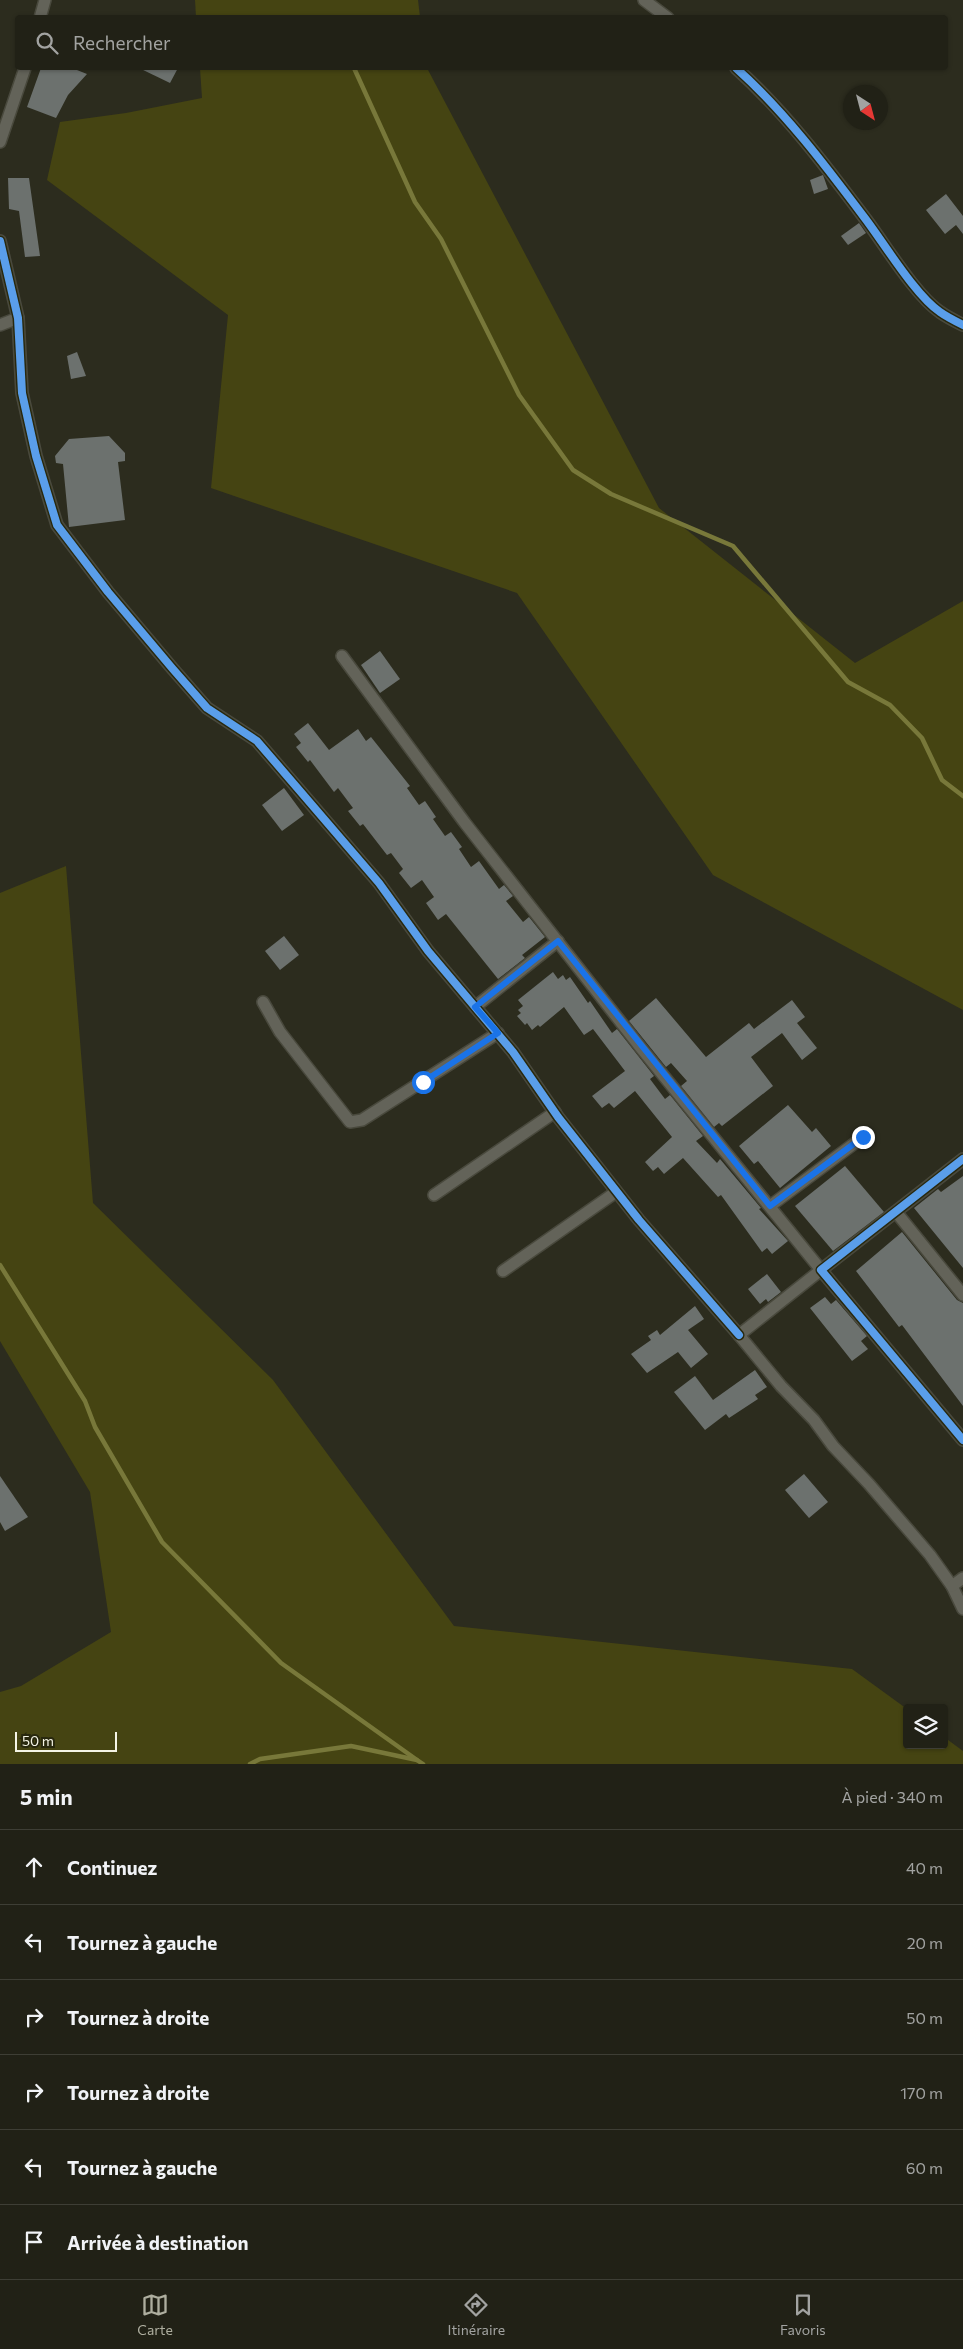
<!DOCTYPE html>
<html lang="fr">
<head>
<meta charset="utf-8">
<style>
  :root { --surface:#212116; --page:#29291f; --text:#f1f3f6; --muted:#a2a3a1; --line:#3e3e35; --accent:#aeae9f }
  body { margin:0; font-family:Commissioner,sans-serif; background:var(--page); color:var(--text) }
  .controls { position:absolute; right:15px; bottom:15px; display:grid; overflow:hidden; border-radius:5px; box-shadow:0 1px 4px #0004 }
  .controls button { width:45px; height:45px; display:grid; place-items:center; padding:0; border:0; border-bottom:1px solid var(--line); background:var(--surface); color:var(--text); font:25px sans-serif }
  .compass { position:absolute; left:843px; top:85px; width:45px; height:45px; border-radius:50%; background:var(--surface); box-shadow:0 1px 4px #0004; rotate:144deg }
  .scale { position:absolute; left:15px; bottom:12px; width:102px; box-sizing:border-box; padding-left:5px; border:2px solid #f4f4e5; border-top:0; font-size:14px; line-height:18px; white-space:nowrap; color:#f4f4e5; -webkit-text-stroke:4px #28280e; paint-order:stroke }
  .stop { position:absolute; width:15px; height:15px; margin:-11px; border:4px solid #1a73e8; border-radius:50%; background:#fff }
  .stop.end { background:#1a73e8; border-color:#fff; box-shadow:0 1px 5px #0008 }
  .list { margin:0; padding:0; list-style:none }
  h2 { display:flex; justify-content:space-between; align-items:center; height:65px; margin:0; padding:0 20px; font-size:21px }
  h2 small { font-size:16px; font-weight:400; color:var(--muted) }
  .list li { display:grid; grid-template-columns:32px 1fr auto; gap:15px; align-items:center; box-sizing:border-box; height:75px; padding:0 20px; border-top:1px solid var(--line) }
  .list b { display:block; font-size:19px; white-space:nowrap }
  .list em { font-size:16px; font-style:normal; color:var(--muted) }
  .icon { flex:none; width:28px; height:28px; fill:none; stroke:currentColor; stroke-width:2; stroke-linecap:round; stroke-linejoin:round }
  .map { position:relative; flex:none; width:963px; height:1764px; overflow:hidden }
  .search { position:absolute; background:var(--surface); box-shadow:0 1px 4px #0004; left:15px; right:15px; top:15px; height:55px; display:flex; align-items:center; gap:12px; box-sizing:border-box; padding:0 18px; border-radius:5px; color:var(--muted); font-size:19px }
  .sheet { height:515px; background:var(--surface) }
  nav { display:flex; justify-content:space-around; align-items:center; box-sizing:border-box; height:70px; border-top:1px solid var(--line); background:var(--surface); font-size:14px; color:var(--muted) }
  nav a { display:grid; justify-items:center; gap:2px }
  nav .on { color:var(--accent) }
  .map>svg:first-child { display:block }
  .grass { fill:#454412 }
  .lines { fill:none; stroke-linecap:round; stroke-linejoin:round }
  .stream { stroke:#78783a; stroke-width:4.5 }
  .building { fill:#6c716e }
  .street-casing { stroke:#49493d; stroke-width:14 }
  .street { stroke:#636359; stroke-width:11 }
  .cycleway-casing { stroke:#28280e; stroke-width:11 }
  .cycleway { stroke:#5a9eea; stroke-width:8 }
  .route { stroke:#1a73e8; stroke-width:6 }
</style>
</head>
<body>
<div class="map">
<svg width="963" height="1764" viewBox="0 0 963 1764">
  <rect width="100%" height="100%" fill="#2c2c1e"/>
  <g class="grass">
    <polygon points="195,0 418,0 420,17 196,17"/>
    <polygon points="200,68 427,68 659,508 855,663 963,601 963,1010 713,875 517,593 211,488 228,315 47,180 60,122 126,113 202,98"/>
    <polygon points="66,866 93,1203 273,1380 454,1626 852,1669 907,1709 907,1745 944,1745 944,1737 963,1751 963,1764 0,1764 0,1692 21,1686 111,1632 90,1492 0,1341 0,893"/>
  </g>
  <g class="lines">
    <g class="stream">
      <polyline points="354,68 415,202 441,239 519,395 573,470 611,494 733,546 848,682 890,705 922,738 942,780 963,796"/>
      <polyline points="0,1265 85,1401 95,1427 162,1542 281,1663 417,1760"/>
      <polyline points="250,1764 260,1759 351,1746 417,1760 423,1764"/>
    </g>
  </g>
  <g class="building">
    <polygon points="41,68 72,68 87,74 68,95 56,118 27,107"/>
    <polygon points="139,68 178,68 170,83"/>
    <polygon points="823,175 828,189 814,194 810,180"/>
    <polygon points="8,178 29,178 40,256 25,257 19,211 9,209"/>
    <polygon points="946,194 963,216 963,234 956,225 945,234 926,210"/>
    <polygon points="859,223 866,233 848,245 841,236"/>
    <polygon points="77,352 86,376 71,379 67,356"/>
    <polygon points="109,436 125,453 125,461 118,462 125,520 69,527 63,464 56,463 55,456 69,439"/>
    <polygon points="380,651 400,679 380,693 361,665"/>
    <polygon points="308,723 329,750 358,729 366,741 371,737 410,786 407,788 419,805 425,801 436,817 433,819 445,836 451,832 462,847 459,849 471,867 479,861 499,889 504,885 513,896 506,901 523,922 529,917 545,937 522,955 525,958 498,979 446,914 438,920 426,903 434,897 422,880 411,888 399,873 403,869 391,853 387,855 363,824 360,826 348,811 353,808 338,788 334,792 310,760 308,762 296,747 301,743 294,734"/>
    <polygon points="284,788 304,815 282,831 262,805"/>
    <polygon points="284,936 299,955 280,970 265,951"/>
    <polygon points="553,972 558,979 563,975 566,980 570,977 588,1003 590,1001 612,1033 617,1029 654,1076 650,1079 665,1099 670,1095 703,1136 696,1141 717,1163 720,1159 761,1208 759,1209 788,1241 772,1254 767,1248 762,1252 721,1195 718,1197 683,1158 664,1174 658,1167 653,1171 645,1162 672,1137 635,1091 614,1108 609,1103 602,1108 592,1096 625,1071 593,1029 584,1035 564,1007 540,1027 538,1025 532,1030 527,1023 525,1025 517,1016 521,1013 518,1010 523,1006 518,1000"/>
    <polygon points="656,998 706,1057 749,1023 754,1029 792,1000 805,1017 797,1023 817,1048 802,1060 782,1033 751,1057 773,1086 722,1126 719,1123 714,1127 681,1086 687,1081 671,1063 666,1067 629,1021"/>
    <polygon points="788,1105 812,1132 816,1128 831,1146 780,1188 758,1161 754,1164 739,1146"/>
    <polygon points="845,1166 884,1212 833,1251 795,1206"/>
    <polygon points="963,1176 963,1268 914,1208 938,1189 941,1192"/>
    <polygon points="902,1232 957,1300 963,1303 963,1406 902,1325 899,1327 856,1271"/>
    <polygon points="767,1274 781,1292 768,1302 766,1299 760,1304 748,1289"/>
    <polygon points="825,1297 831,1304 836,1300 867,1336 861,1341 868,1349 852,1361 810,1308"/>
    <polygon points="695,1306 704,1319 688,1330 708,1354 691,1368 678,1352 647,1373 631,1354 651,1340 648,1336 657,1330 660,1335"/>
    <polygon points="755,1370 767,1387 755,1395 758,1399 729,1418 726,1414 705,1430 674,1392 695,1376 713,1400"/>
    <polygon points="804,1474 828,1502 809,1518 785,1490"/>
    <polygon points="0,1476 28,1517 5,1531 0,1522"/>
  </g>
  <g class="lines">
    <g class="street-casing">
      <g id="street">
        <polyline points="644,0 668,18"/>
        <polyline points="40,18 45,0"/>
        <path d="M736 68C785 112 825 165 864 217 884 243 915 295 940 312 947 317 955 321 963 325"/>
        <polyline points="0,142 25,68"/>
        <polyline points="0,241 18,318 22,393 36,456 57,525 108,592 172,668 207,708 257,741 379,883 428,951 513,1052 558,1117 639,1220 739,1335"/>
        <polyline points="0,325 18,318"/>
        <polyline points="342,656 465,823 641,1048 821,1270 739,1335 781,1386 814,1420 833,1446 869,1484 930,1555 952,1586 963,1609"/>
        <polyline points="263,1002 280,1032 350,1122 362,1120 498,1033"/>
        <polyline points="475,1007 558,941"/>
        <polyline points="963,1159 821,1270 963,1440"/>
        <polyline points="434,1195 555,1112"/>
        <polyline points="770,1206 863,1137"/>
        <polyline points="896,1212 963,1295"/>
        <polyline points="503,1271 616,1192"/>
        <polyline points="952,1586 963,1578"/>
      </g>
    </g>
    <use href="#street" class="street"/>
    <g class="cycleway-casing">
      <g id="cycleway">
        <path d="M736 68C785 112 825 165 864 217 884 243 915 295 940 312 947 317 955 321 963 325"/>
        <polyline points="0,241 18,318 22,393 36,456 57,525 108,592 172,668 207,708 257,741 379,883 428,951 513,1052 558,1117 639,1220 739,1335"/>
        <polyline points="963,1159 821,1270 963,1440"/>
      </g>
    </g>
    <use href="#cycleway" class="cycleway"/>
  </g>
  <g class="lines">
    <polyline class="route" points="423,1082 498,1033 475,1007 558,941 770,1206 863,1137"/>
  </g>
</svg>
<div class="controls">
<button><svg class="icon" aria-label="layers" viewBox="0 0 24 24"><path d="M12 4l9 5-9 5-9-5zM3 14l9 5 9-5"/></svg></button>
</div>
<svg class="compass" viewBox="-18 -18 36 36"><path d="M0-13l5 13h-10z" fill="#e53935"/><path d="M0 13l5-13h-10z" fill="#a2a3a1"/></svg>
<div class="scale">50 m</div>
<div class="stop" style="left:423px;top:1082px"></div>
<div class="stop end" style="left:863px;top:1137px"></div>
<div class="search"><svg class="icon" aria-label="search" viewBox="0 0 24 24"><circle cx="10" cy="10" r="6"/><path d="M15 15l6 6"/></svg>Rechercher</div>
</div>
<section class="sheet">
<h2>5 min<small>À pied · 340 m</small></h2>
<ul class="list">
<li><svg class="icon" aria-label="ahead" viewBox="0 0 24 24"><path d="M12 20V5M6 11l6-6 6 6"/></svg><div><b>Continuez</b></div><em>40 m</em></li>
<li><svg class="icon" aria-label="left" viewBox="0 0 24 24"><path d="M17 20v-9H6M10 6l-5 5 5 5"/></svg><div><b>Tournez à gauche</b></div><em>20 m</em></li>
<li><svg class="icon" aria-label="right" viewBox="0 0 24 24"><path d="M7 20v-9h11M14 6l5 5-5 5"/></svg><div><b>Tournez à droite</b></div><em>50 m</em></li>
<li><svg class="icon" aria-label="right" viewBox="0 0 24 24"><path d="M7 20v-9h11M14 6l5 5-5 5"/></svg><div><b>Tournez à droite</b></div><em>170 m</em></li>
<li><svg class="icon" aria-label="left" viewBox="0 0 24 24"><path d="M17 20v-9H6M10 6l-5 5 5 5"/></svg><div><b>Tournez à gauche</b></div><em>60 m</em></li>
<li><svg class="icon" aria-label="arrive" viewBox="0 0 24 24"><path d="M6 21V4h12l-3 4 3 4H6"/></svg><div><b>Arrivée à destination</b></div></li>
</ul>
</section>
<nav>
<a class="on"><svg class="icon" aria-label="map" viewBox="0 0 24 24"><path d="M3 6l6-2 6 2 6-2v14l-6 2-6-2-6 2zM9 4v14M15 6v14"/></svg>Carte</a>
<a><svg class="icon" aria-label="directions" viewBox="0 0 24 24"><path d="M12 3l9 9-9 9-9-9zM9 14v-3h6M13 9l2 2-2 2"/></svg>Itinéraire</a>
<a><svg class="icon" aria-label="saved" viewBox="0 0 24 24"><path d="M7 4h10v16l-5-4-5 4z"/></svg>Favoris</a>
</nav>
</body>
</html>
